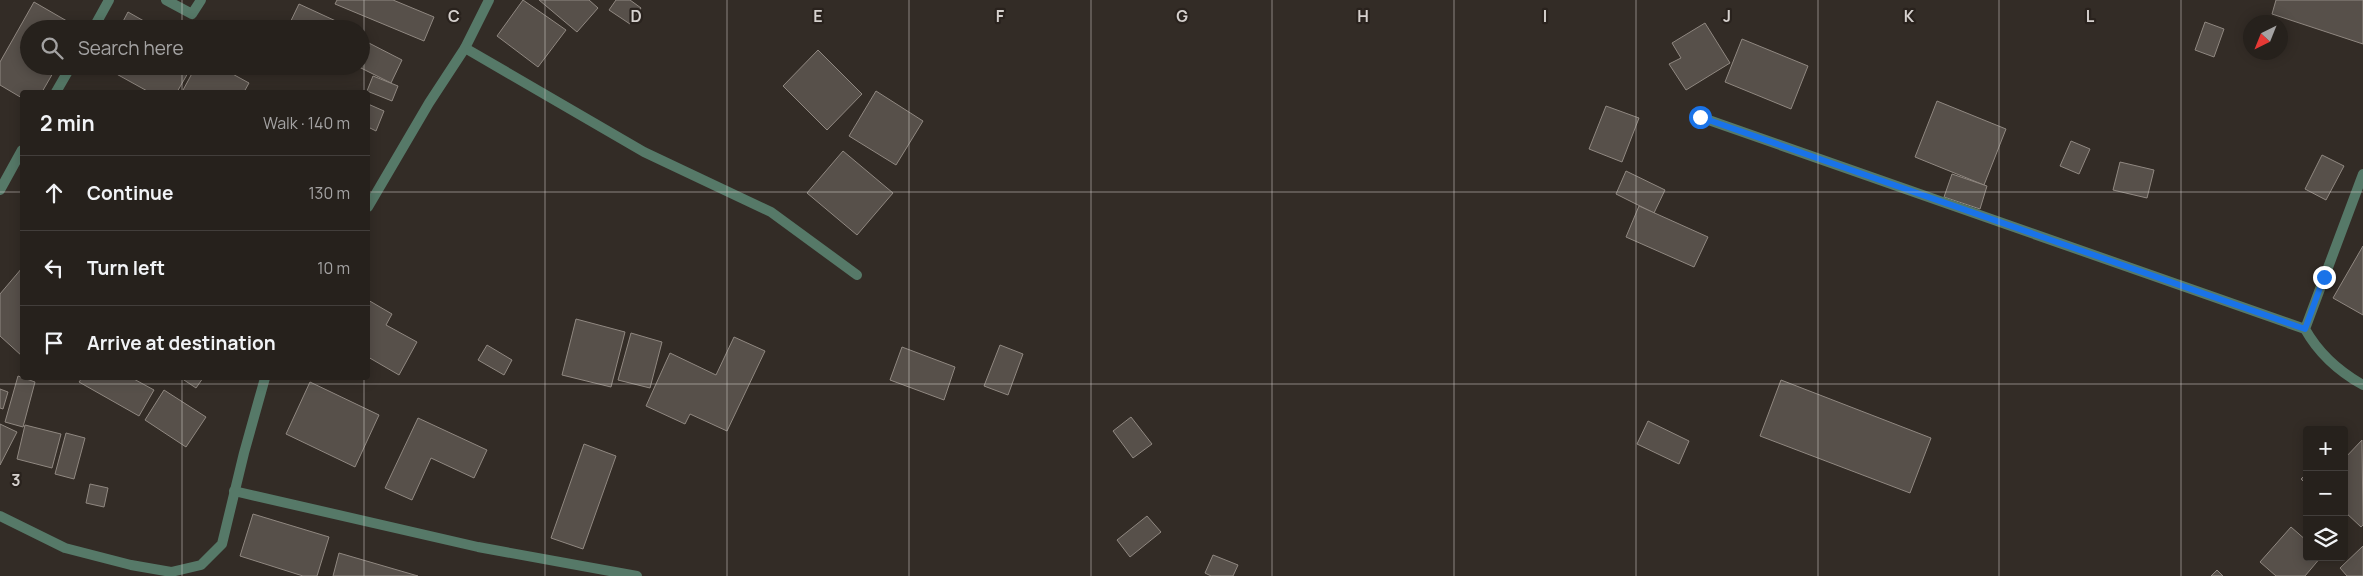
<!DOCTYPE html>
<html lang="en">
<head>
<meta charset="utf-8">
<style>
  :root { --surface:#26211c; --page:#322e29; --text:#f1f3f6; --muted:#a4a3a3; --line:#423e3b }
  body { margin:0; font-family:Manrope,sans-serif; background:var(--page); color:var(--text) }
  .controls { position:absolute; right:15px; bottom:15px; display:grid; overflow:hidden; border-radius:5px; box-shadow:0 2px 12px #0003 }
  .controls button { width:45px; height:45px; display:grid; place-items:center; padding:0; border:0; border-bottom:1px solid var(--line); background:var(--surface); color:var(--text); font:25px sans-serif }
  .compass { position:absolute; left:2243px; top:15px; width:45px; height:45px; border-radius:50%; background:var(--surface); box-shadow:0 2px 12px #0003; rotate:223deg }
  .stop { position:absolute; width:15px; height:15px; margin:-11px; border:4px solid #1a73e8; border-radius:50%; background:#fff }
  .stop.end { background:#1a73e8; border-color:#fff; box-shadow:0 1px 5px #0008 }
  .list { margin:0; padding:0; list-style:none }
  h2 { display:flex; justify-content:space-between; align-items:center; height:65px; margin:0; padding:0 20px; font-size:21px }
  h2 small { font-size:16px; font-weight:400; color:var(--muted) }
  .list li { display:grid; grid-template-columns:32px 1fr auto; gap:15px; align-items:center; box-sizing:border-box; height:75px; padding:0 20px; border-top:1px solid var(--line) }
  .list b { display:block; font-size:19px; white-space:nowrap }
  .list em { font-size:16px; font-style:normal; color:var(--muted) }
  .icon { flex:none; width:28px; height:28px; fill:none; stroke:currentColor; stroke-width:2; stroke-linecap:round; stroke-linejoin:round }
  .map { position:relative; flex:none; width:2363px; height:576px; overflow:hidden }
  .search { position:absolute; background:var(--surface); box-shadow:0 2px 12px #0003; left:20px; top:20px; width:350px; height:55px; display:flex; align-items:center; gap:12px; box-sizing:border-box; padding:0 18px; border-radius:28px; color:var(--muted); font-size:19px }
  .panel { position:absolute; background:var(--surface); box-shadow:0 2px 12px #0003; left:20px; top:90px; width:350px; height:290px; border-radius:5px }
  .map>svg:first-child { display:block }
  .building { fill:#57504a; stroke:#908881 }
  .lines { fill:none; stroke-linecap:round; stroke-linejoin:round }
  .minor { stroke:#567968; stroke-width:10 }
  .route { stroke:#1a73e8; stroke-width:6 }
  .grid { fill:none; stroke:#d6d1ce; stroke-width:1; stroke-opacity:0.55 }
  .grid-label { font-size:16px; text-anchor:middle; font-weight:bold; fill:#d6d1ce; stroke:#29221d; stroke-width:4.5; stroke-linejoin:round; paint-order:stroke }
</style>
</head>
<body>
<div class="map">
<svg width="2363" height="576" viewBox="0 0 2363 576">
  <rect width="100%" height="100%" fill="#332c26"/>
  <g class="building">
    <polygon points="337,0 393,0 434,17 424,41 335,4"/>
    <polygon points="523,0 566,30 538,67 497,36"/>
    <polygon points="539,0 589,0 598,8 577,32"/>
    <polygon points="616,0 630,0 641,8 630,24 609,10"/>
    <polygon points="2276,0 2363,0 2363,44 2272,14"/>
    <polygon points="34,2 79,28 29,29 29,66 57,66 42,92 22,92 22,98 0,85 0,62"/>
    <polygon points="299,4 338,22 335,29 287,29"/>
    <polygon points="128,12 158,29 119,29"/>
    <polygon points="2205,22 2224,29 2214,57 2195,50"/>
    <polygon points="1705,23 1730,63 1686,90 1669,64 1681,58 1672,43"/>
    <polygon points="1742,39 1808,66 1791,109 1725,82"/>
    <polygon points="365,41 402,60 391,83 357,66 361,66 361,49"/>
    <polygon points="818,50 862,94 827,130 783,86"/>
    <polygon points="102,66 192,66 177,92 149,92"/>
    <polygon points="196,66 218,66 249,83 244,92 182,92"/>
    <polygon points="298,66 318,66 315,74"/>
    <polygon points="373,76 398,86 392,101 367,91"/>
    <polygon points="876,91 923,121 896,165 849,136"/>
    <polygon points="1937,101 2006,129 1984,185 1915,157"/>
    <polygon points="368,104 384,111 376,131 368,127"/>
    <polygon points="1606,106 1639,118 1622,162 1589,149"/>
    <polygon points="2071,141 2090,149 2079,174 2060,166"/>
    <polygon points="843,151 893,193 857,235 807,193"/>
    <polygon points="2322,155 2344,166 2326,200 2305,189"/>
    <polygon points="2120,162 2154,170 2147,198 2113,190"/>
    <polygon points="1626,171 1665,190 1654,213 1616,194"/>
    <polygon points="1952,174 1987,186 1980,209 1944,197"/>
    <polygon points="1639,206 1708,237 1694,267 1626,237"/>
    <polygon points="2363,246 2363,315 2333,298"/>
    <polygon points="22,268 22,356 0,336 0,294"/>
    <polygon points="368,300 392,314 386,325 417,342 399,375 368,357"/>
    <polygon points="576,319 625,332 611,387 562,375"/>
    <polygon points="631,333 662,342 650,388 618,380"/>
    <polygon points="734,337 765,351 727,431 690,414 685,424 646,406 670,353 716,375"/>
    <polygon points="487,345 512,360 504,375 478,360"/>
    <polygon points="1000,345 1023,354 1008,395 984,386"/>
    <polygon points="902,347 955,367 944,400 890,380"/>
    <polygon points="18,376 35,382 23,427 5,422"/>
    <polygon points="82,378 132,378 154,390 139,416 79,382"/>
    <polygon points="181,378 203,378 196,388"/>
    <polygon points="1781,380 1931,438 1910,493 1760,436"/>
    <polygon points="310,382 379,415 355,467 286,434"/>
    <polygon points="0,389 8,392 3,409 0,408"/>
    <polygon points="164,390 206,417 186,447 145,420"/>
    <polygon points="1131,417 1152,444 1133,458 1113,431"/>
    <polygon points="418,418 487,450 474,478 431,458 412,500 385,488"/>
    <polygon points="1648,421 1689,441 1679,464 1637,444"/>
    <polygon points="0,424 17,432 0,465"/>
    <polygon points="25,425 61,434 52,468 17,459"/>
    <polygon points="66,433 85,438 74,479 55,474"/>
    <polygon points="2362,440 2363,525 2361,527 2344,511 2344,459"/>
    <polygon points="584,444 616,456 583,549 551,538"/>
    <polygon points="2307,473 2307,485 2301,479"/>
    <polygon points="90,484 108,488 104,507 86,503"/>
    <polygon points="253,514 329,537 317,576 303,576 240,556"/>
    <polygon points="1147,516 1161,532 1130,557 1117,540"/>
    <polygon points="2291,527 2307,541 2307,557 2321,557 2305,576 2276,576 2260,562"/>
    <polygon points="2363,546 2363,576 2347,576 2340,568"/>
    <polygon points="339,553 418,576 333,576"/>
    <polygon points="1213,555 1238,565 1233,576 1211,576 1205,573"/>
    <polygon points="2217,570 2223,576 2211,576"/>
  </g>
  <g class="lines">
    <g class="minor">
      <polyline points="166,0 192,14 201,0"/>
      <polyline points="93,29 109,0"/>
      <polyline points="465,48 644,152 771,212 857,275"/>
      <polyline points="56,92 71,66"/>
      <polyline points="1700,117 2305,329"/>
      <path d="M2363 174 2305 329C2319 354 2338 371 2363 385"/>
      <polyline points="0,190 22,150"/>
      <polyline points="368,207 429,103 465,48 489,0"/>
      <polyline points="234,491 478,547 637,576"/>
      <polyline points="0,516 65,548 131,565 171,572 201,565 222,544 244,453 265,378"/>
    </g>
  </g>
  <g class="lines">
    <polyline class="route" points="1700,117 2305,329 2324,277"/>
  </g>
  <path class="grid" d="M182 0V29M364 0V92M545 0V576M727 0V576M909 0V576M1091 0V576M1272 0V576M1454 0V576M1636 0V576M1818 0V576M1999 0V576M2181 0V576M182 66V92M0 192H22M368 192H2363M182 378V576M364 378V576M0 384H2363"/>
  <g class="grid-label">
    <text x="454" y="22">C</text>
    <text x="636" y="22">D</text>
    <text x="818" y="22">E</text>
    <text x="1000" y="22">F</text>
    <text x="1182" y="22">G</text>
    <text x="1363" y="22">H</text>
    <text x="1545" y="22">I</text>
    <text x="1727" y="22">J</text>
    <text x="1909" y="22">K</text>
    <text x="2090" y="22">L</text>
    <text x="16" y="486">3</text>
  </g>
</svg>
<div class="controls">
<button>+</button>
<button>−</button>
<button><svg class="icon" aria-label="layers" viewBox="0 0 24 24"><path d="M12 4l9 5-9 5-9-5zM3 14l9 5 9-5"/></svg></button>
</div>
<svg class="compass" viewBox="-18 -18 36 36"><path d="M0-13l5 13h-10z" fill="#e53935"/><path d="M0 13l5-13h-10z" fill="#a4a3a3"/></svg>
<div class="stop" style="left:1700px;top:117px"></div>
<div class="stop end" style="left:2324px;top:277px"></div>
<div class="search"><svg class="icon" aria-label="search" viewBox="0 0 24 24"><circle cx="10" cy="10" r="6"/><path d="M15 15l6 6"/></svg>Search here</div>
<section class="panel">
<h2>2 min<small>Walk · 140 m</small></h2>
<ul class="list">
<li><svg class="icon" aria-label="ahead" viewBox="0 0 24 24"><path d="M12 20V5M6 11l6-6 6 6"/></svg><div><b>Continue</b></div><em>130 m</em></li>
<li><svg class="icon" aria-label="left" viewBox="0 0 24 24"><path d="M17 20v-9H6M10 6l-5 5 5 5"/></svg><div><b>Turn left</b></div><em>10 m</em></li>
<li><svg class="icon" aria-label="arrive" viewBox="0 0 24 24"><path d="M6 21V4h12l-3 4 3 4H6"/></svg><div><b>Arrive at destination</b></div></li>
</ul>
</section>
</div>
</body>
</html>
